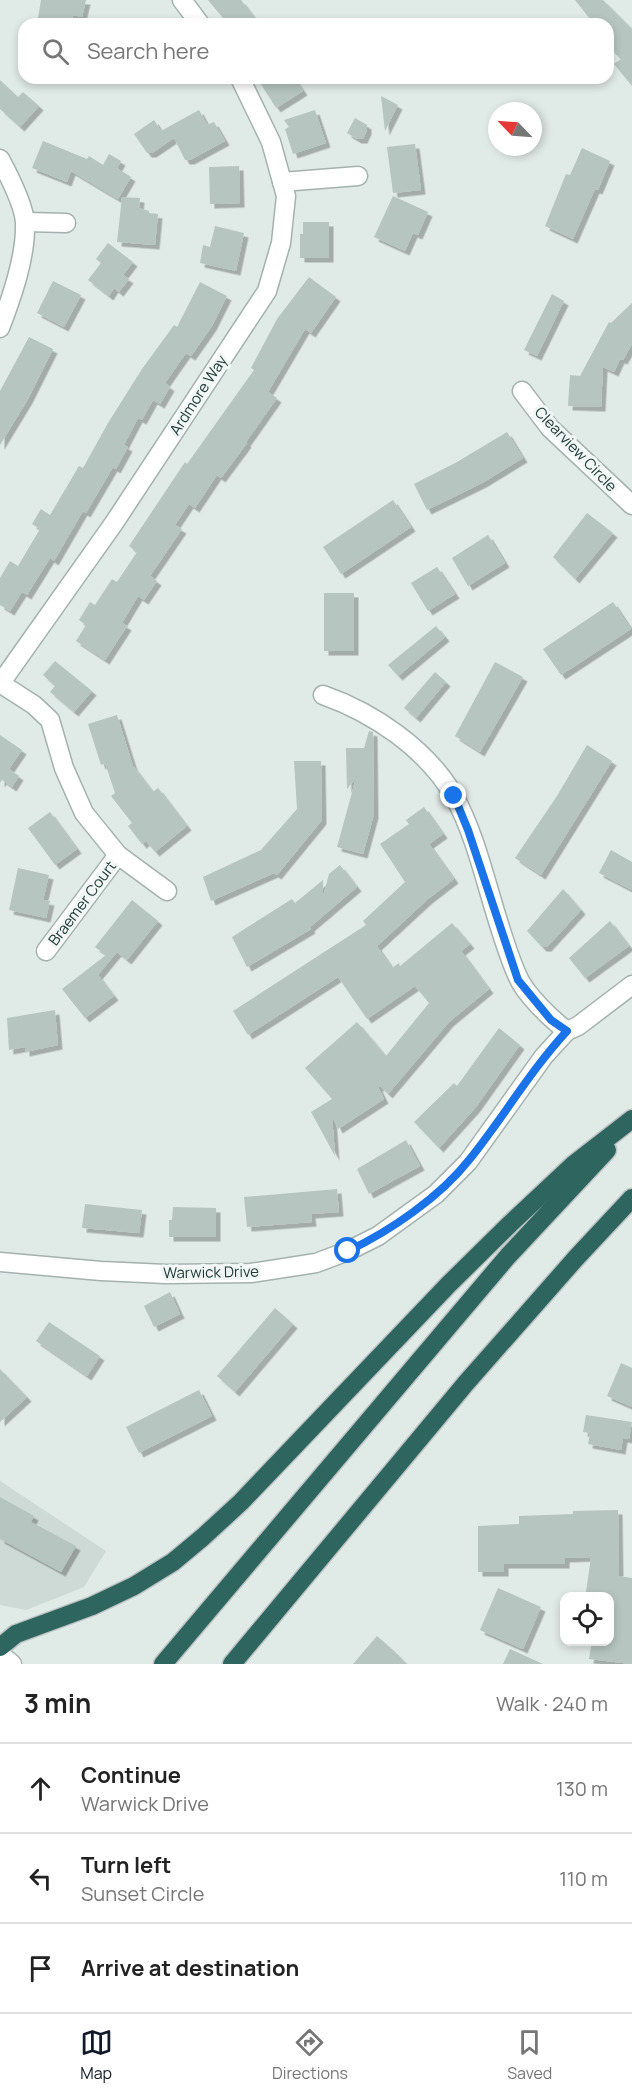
<!DOCTYPE html>
<html lang="en">
<head>
<meta charset="utf-8">
<style>
  :root { --surface:#fff; --page:#f2f2f2; --text:#222; --muted:#767676; --line:#e0e0e0; --accent:#111827 }
  body { margin:0; font-family:Manrope,sans-serif; background:var(--page); color:var(--text) }
  .controls { position:absolute; right:18px; bottom:18px; display:grid; overflow:hidden; border-radius:12px; box-shadow:0 3px 9px #0003 }
  .controls button { width:54px; height:54px; display:grid; place-items:center; padding:0; border:0; border-bottom:2px solid var(--line); background:var(--surface); color:var(--text); font:30px sans-serif }
  .compass { position:absolute; left:488px; top:102px; width:54px; height:54px; border-radius:50%; background:var(--surface); box-shadow:0 3px 9px #0003; rotate:295deg }
  .stop { position:absolute; width:18px; height:18px; margin:-14px; border:4px solid #1a73e8; border-radius:50%; background:#fff }
  .stop.end { background:#1a73e8; border-color:#fff; box-shadow:0 2px 6px #0008 }
  .list { margin:0; padding:0; list-style:none }
  h2 { display:flex; justify-content:space-between; align-items:center; height:78px; margin:0; padding:0 24px; font-size:26px }
  h2 small { font-size:20px; font-weight:400; color:var(--muted) }
  .list li { display:grid; grid-template-columns:39px 1fr auto; gap:18px; align-items:center; box-sizing:border-box; height:90px; padding:0 24px; border-top:2px solid var(--line) }
  .list b { display:block; font-size:22px; white-space:nowrap }
  .list p { margin:0; font-size:20px; white-space:nowrap; color:var(--muted) }
  .list em { font-size:20px; font-style:normal; color:var(--muted) }
  .icon { flex:none; width:33px; height:33px; fill:none; stroke:currentColor; stroke-width:2; stroke-linecap:round; stroke-linejoin:round }
  .map { position:relative; flex:none; width:632px; height:1664px; overflow:hidden }
  .search { position:absolute; background:var(--surface); box-shadow:0 3px 9px #0003; left:18px; right:18px; top:18px; height:66px; display:flex; align-items:center; gap:15px; box-sizing:border-box; padding:0 21px; border-radius:18px; color:var(--muted); font-size:22px }
  .sheet { height:348px; background:var(--surface) }
  nav { display:flex; justify-content:space-around; align-items:center; box-sizing:border-box; height:84px; border-top:2px solid var(--line); background:var(--surface); font-size:16px; color:var(--muted) }
  nav a { display:grid; justify-items:center; gap:3px }
  nav .on { color:var(--accent) }
  .map>svg:first-child { display:block }
  .built { fill:#cedad6 }
  .building { fill:#b6c5c0; filter:url(#shadow) }
  .lines { fill:none; stroke-linecap:round; stroke-linejoin:round }
  .minor-casing { stroke:#a3b2ae; stroke-width:21 }
  .highway-casing { stroke:#bcc4c3; stroke-width:21 }
  .minor { stroke:#fff; stroke-width:18 }
  .highway { stroke:#2f655f; stroke-width:18 }
  .route { stroke:#1a73e8; stroke-width:8 }
  .labels { text-anchor:middle; dominant-baseline:central; stroke-width:6; stroke-linejoin:round; paint-order:stroke }
  .street-label { font-size:15px; fill:#213a36; stroke:#f0f7f4 }
</style>
</head>
<body>
<div class="map">
<svg width="632" height="1664" viewBox="0 0 632 1664">
  <defs>
    <filter id="shadow"><feDropShadow dx="4.5" dy="4.5" stdDeviation="0" flood-color="#0004"/></filter>
  </defs>
  <rect width="100%" height="100%" fill="#e0eae7"/>
  <polygon class="built" points="0,1481 106,1551 84,1587 26,1610 0,1605"/>
  <g class="building">
    <polygon points="41,0 86,0 82,17 73,15 71,24 37,24"/>
    <polygon points="208,0 241,0 259,24 228,24"/>
    <polygon points="575,0 603,0 632,29 632,86 614,64 621,59 608,46 608,24 594,24"/>
    <polygon points="257,78 294,78 303,91 276,108"/>
    <polygon points="0,80 18,97 23,92 39,106 20,127 0,109"/>
    <polygon points="381,96 398,105 385,131"/>
    <polygon points="199,110 207,125 214,122 225,141 190,160 185,160 174,138 152,153 147,153 134,134 154,120 161,131"/>
    <polygon points="315,110 326,143 293,154 285,129 289,127 284,120"/>
    <polygon points="355,118 367,125 367,130 363,139 357,139 347,133"/>
    <polygon points="43,141 87,159 89,156 103,165 109,154 121,161 117,168 131,177 118,199 71,171 67,182 32,168"/>
    <polygon points="415,144 421,190 393,193 387,147"/>
    <polygon points="582,148 610,161 598,190 595,189 573,239 545,226 566,174 570,175"/>
    <polygon points="239,166 240,203 210,204 209,167"/>
    <polygon points="393,196 428,212 418,235 413,233 405,251 374,237"/>
    <polygon points="122,197 140,198 139,208 149,211 149,213 158,214 155,245 117,242"/>
    <polygon points="303,222 329,222 329,258 300,258 300,234 303,234"/>
    <polygon points="215,226 244,233 236,271 200,263 203,245 210,247"/>
    <polygon points="108,243 133,262 123,275 129,279 119,292 114,288 109,296 88,280 101,263 96,259"/>
    <polygon points="309,277 336,297 311,333 305,329 268,392 277,398 246,442 247,443 221,478 217,475 195,508 189,504 175,525 182,529 150,576 157,581 144,600 138,596 122,623 127,626 105,660 76,641 86,625 79,620 90,602 95,605 112,579 117,582 137,552 129,546 185,462 187,464 254,370 251,368 277,319"/>
    <polygon points="53,281 81,295 64,327 37,313"/>
    <polygon points="200,282 227,296 212,326 191,356 186,353 165,383 170,387 160,404 153,400 142,420 138,418 124,445 128,447 116,469 113,467 86,513 83,511 54,561 50,558 27,595 22,592 10,611 0,605 0,578 10,561 18,566 40,529 32,524 41,509 50,515 79,466 83,468 108,423 142,369 174,325 177,327"/>
    <polygon points="552,294 564,301 537,356 524,350"/>
    <polygon points="632,303 632,344 623,360 620,359 614,372 603,367 601,407 568,406 570,375 580,376 609,322 611,323"/>
    <polygon points="29,337 53,349 28,399 0,445 0,391"/>
    <polygon points="507,432 523,458 482,483 427,510 414,484 457,462"/>
    <polygon points="393,500 411,527 341,574 323,547"/>
    <polygon points="587,513 613,533 575,579 553,557"/>
    <polygon points="488,535 505,563 468,586 452,558"/>
    <polygon points="437,567 455,594 428,611 411,583"/>
    <rect x="324" y="593" width="30" height="58"/>
    <polygon points="613,602 631,629 561,675 543,649"/>
    <polygon points="436,626 445,637 398,676 388,665"/>
    <polygon points="55,661 92,691 74,712 50,692 55,686 43,675"/>
    <polygon points="495,662 523,677 480,752 455,736"/>
    <polygon points="435,672 446,682 416,718 404,708"/>
    <polygon points="117,715 133,766 153,792 158,788 187,826 155,852 146,841 142,844 128,826 132,823 111,796 115,793 105,763 101,765 88,724"/>
    <polygon points="369,731 373,732 374,814 363,854 337,847 356,778 347,789 346,748 364,748"/>
    <polygon points="0,735 22,750 9,769 19,776 12,787 2,780 0,783"/>
    <polygon points="587,745 612,761 541,875 515,858 557,796"/>
    <polygon points="294,761 321,761 322,820 277,875 274,873 211,901 203,877 261,850 297,809"/>
    <polygon points="424,807 443,834 429,844 454,879 428,899 377,946 392,968 399,963 400,966 452,923 470,944 461,951 489,989 449,1022 388,1094 380,1086 378,1087 384,1099 338,1129 332,1115 335,1156 311,1112 332,1099 305,1068 357,1022 386,1056 429,1003 415,986 367,1019 338,977 248,1035 233,1011 366,925 363,921 405,882 380,844 409,824 406,820"/>
    <polygon points="50,812 77,849 55,865 28,828"/>
    <polygon points="611,850 632,862 632,890 599,873"/>
    <polygon points="340,865 357,887 310,927 311,929 247,967 232,937 292,899 295,903 323,880 323,897 329,874"/>
    <polygon points="18,868 49,875 43,900 50,901 46,918 9,910"/>
    <polygon points="563,889 581,910 547,947 542,947 527,931"/>
    <polygon points="132,900 158,921 127,960 117,952 98,975 114,996 85,1018 62,989 106,955 95,947"/>
    <polygon points="610,921 629,946 585,978 569,958"/>
    <polygon points="55,1010 58,1045 25,1052 25,1047 9,1050 7,1018"/>
    <polygon points="499,1028 520,1045 476,1107 439,1148 414,1122 454,1083 457,1086"/>
    <polygon points="406,1140 420,1166 369,1194 357,1169"/>
    <polygon points="337,1189 339,1212 311,1214 312,1222 247,1227 244,1197"/>
    <polygon points="85,1204 142,1210 139,1233 82,1228"/>
    <polygon points="173,1207 216,1208 216,1237 169,1237 169,1220 172,1220"/>
    <polygon points="170,1292 180,1314 154,1327 144,1306"/>
    <polygon points="275,1308 293,1324 235,1392 217,1376"/>
    <polygon points="49,1322 100,1356 87,1376 36,1341"/>
    <polygon points="621,1363 632,1368 632,1407 607,1396"/>
    <polygon points="0,1369 27,1397 0,1422"/>
    <polygon points="199,1390 212,1416 139,1453 126,1427"/>
    <polygon points="586,1415 632,1422 629,1439 623,1438 621,1450 588,1444 590,1433 583,1432"/>
    <polygon points="0,1497 34,1516 31,1522 76,1546 61,1572 0,1539"/>
    <polygon points="618,1510 619,1576 632,1578 632,1664 589,1659 592,1641 609,1644 609,1596 586,1592 591,1557 565,1558 565,1564 504,1564 504,1572 478,1572 478,1526 519,1524 519,1516 573,1514 573,1511"/>
    <polygon points="498,1588 541,1607 523,1649 480,1630"/>
    <polygon points="377,1636 394,1651 407,1664 353,1664"/>
    <polygon points="510,1649 543,1664 503,1664"/>
  </g>
  <g class="lines">
    <g class="minor-casing">
      <g id="minor">
        <polyline points="182,0 200,24"/>
        <path d="M0 159C8 174 25 207 25 224 26 257 12 297 0 328"/>
        <polyline points="282,182 358,176"/>
        <polyline points="26,222 66,223"/>
        <polyline points="522,391 550,428 632,505"/>
        <polyline points="0,683 34,705 50,720 64,768 84,813 118,855 167,891"/>
        <polyline points="0,684 114,523 267,291 281,243 286,196 271,142 240,78"/>
        <path d="M323 695C374 713 427 749 454 796 475 834 485 880 498 921 504 940 510 960 518 977 525 994 552 1020 567 1031"/>
        <polyline points="46,951 118,855"/>
        <polyline points="0,1262 101,1271 166,1274 251,1273 316,1263 348,1251 378,1236 436,1194 468,1162 544,1056 567,1031 578,1026 632,985"/>
        <polyline points="0,1654 12,1664"/>
      </g>
    </g>
    <g class="highway-casing">
      <g id="highway">
        <polyline points="0,1647 16,1634 92,1606 134,1586 173,1562 203,1537 241,1502 449,1284 510,1224 574,1164 632,1119"/>
        <polyline points="163,1664 508,1256 607,1150"/>
        <polyline points="232,1664 466,1383 576,1258 632,1198"/>
      </g>
    </g>
    <use href="#minor" class="minor"/>
    <use href="#highway" class="highway"/>
  </g>
  <g class="lines">
    <path class="route" d="M348 1251C390 1231 440 1197 469 1160 503 1118 530 1071 567 1031L551 1020 518 980 468 830 454 796"/>
  </g>
  <g class="labels">
    <g class="street-label">
      <text transform="translate(198 395) rotate(-57)">Ardmore Way</text>
      <text transform="translate(576 449) rotate(46)">Clearview Circle</text>
      <text transform="translate(82 903) rotate(-53)">Braemer Court</text>
      <text transform="translate(211 1272) rotate(-1)">Warwick Drive</text>
    </g>
  </g>
</svg>
<div class="controls">
<button><svg class="icon" aria-label="locate" viewBox="0 0 24 24"><circle cx="12" cy="12" r="6"/><path d="M12 2v4M12 18v4M2 12h4M18 12h4"/></svg></button>
</div>
<svg class="compass" viewBox="-18 -18 36 36"><path d="M0-13l5 13h-10z" fill="#e53935"/><path d="M0 13l5-13h-10z" fill="#767676"/></svg>
<div class="stop" style="left:348px;top:1251px"></div>
<div class="stop end" style="left:454px;top:796px"></div>
<div class="search"><svg class="icon" aria-label="search" viewBox="0 0 24 24"><circle cx="10" cy="10" r="6"/><path d="M15 15l6 6"/></svg>Search here</div>
</div>
<section class="sheet">
<h2>3 min<small>Walk · 240 m</small></h2>
<ul class="list">
<li><svg class="icon" aria-label="ahead" viewBox="0 0 24 24"><path d="M12 20V5M6 11l6-6 6 6"/></svg><div><b>Continue</b><p>Warwick Drive</p></div><em>130 m</em></li>
<li><svg class="icon" aria-label="left" viewBox="0 0 24 24"><path d="M17 20v-9H6M10 6l-5 5 5 5"/></svg><div><b>Turn left</b><p>Sunset Circle</p></div><em>110 m</em></li>
<li><svg class="icon" aria-label="arrive" viewBox="0 0 24 24"><path d="M6 21V4h12l-3 4 3 4H6"/></svg><div><b>Arrive at destination</b></div></li>
</ul>
</section>
<nav>
<a class="on"><svg class="icon" aria-label="map" viewBox="0 0 24 24"><path d="M3 6l6-2 6 2 6-2v14l-6 2-6-2-6 2zM9 4v14M15 6v14"/></svg>Map</a>
<a><svg class="icon" aria-label="directions" viewBox="0 0 24 24"><path d="M12 3l9 9-9 9-9-9zM9 14v-3h6M13 9l2 2-2 2"/></svg>Directions</a>
<a><svg class="icon" aria-label="saved" viewBox="0 0 24 24"><path d="M7 4h10v16l-5-4-5 4z"/></svg>Saved</a>
</nav>
</body>
</html>
